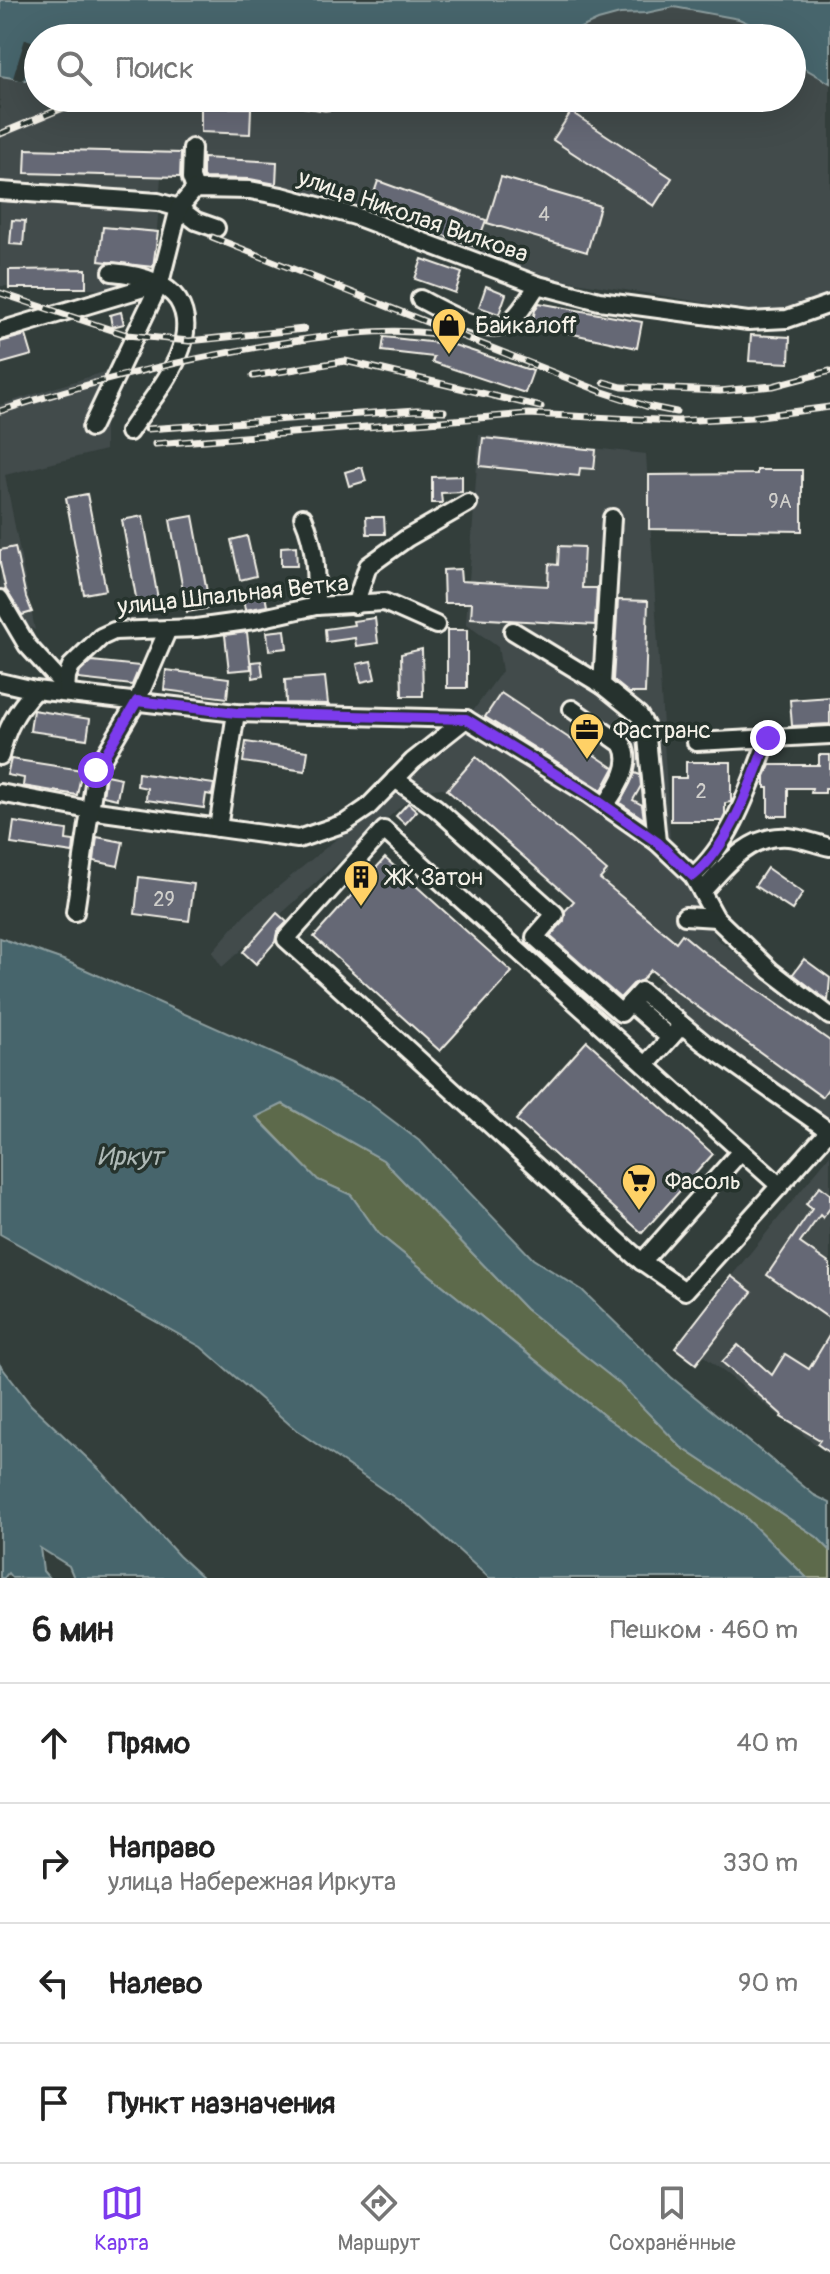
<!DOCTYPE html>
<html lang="ru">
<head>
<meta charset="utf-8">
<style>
  :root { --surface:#fff; --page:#f6f6f6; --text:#222; --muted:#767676; --line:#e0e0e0; --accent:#7c3aed }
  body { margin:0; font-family:Pangolin,sans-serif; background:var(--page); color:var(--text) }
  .stop { position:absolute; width:24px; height:24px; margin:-18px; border:6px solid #7c3aed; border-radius:50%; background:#fff }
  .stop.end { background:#7c3aed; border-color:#fff; box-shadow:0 2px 8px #0008 }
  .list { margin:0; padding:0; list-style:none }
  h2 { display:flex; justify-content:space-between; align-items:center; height:104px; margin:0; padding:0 32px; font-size:34px }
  h2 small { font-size:26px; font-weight:400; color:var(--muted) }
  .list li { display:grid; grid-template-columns:52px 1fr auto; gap:24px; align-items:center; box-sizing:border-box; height:120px; padding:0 32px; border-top:2px solid var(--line) }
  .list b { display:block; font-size:30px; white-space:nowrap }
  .list p { margin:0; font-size:26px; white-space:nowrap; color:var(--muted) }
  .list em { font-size:26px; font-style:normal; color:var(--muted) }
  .icon { flex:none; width:44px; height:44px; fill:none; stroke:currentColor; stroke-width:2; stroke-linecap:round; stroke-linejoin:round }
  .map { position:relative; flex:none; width:830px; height:1578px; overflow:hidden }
  .search { position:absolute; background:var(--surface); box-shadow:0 8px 32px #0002; left:24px; right:24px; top:24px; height:88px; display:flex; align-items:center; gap:20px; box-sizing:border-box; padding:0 28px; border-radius:44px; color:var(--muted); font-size:30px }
  .sheet { height:584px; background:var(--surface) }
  nav { display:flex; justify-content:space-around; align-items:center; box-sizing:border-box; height:112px; border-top:2px solid var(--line); background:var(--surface); font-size:22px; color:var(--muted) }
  nav a { display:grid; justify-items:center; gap:4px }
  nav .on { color:var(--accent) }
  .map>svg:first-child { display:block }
  .built { fill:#424b4c }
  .green { fill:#5d6a4c; stroke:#a8ae9a; stroke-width:2 }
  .water { fill:#46656c; stroke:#8c9d9e; stroke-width:2 }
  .pier { fill:#333e3b }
  .building { fill:#656875; stroke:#f4f1e8; stroke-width:2 }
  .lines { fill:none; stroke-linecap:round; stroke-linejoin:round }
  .minor-casing { stroke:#f4f1e8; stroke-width:22 }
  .minor { stroke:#26332d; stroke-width:16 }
  .rail-casing { stroke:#f4f1e8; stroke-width:7 }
  .rail { stroke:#26332d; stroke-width:4; stroke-dasharray:12; stroke-linecap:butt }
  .route { stroke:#7c3aed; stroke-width:10 }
  .labels { text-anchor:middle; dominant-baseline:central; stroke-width:7; stroke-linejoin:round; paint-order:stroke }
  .number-label { font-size:20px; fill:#d0cfcb }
  .street-label { font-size:24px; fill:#f4f1e8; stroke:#26332d }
  .poi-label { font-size:24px; fill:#f4f1e8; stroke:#26332d; text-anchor:start }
  .water-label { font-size:26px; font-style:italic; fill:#aeb9b6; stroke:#26332d }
</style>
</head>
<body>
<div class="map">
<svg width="830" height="1578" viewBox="0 0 830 1578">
  <rect width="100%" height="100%" fill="#333e3b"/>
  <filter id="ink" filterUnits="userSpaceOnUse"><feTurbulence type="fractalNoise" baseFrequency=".0125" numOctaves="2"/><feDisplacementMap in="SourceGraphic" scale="16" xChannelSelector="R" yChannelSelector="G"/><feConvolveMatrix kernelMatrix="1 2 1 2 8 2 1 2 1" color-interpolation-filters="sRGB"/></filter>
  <g filter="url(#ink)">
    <g class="built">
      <polygon points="674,7 739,19 753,26 767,38 559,38 598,20 620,14 646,13"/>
      <polygon points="792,61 830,83 830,300 781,315 557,279 276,184 181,177 161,177 154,267 116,290 0,286 0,76 38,82 38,98 792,98"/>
      <polygon points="129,364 105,421 105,450 5,475 35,630 14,618 0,617 0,405"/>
      <polygon points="479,435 646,454 670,838 473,711 502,671 498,647 466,624"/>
      <polygon points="473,727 595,811 610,816 690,883 717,939 830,1027 830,1133 647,995 660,979 443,788 432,789 416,798 409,799 222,967 212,952 245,914"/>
      <polygon points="830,1155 830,1456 681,1338"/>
    </g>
    <polygon class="green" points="282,1104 383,1160 526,1309 620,1383 681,1447 817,1537 830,1550 830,1578 807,1578 743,1515 607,1418 379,1234 351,1195 318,1180 256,1116"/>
    <g class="water">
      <polygon points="0,0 830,0 830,83 792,61 792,38 767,38 748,23 739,19 674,7 646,13 620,14 598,20 559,38 38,38 38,82 0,76"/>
      <polygon points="0,938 66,961 301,1066 368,1102 422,1143 533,1259 582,1290 671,1377 814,1495 830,1503 830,1550 817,1537 681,1447 619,1383 526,1309 383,1160 283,1104 256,1117 318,1180 351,1195 379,1234 607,1418 743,1515 807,1578 489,1578 420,1515 296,1430 201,1347 0,1234"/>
      <polygon points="0,1365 31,1405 101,1471 179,1556 203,1578 74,1578 69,1566 40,1548 43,1571 49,1578 12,1578 8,1573 4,1578 0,1578"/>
    </g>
    <polygon class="pier" points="25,39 35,42 23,81 13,78"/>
    <g class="building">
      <polygon points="201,107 251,108 250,134 201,132"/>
      <polygon points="571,112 672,178 654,206 553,140"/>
      <polygon points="26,149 181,153 180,177 25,173"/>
      <polygon points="203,158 277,162 276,184 250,179 203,178"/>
      <polygon points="501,177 600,206 587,252 487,223"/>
      <polygon points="378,181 486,220 476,247 369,208"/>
      <polygon points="12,220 25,221 23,245 10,244"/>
      <polygon points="103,227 158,232 153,267 99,261"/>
      <polygon points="422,259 462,273 455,293 415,279"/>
      <polygon points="86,269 86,288 9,288 9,270"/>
      <polygon points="486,286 506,294 499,314 479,307"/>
      <polygon points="539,303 642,322 637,348 532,325 535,310"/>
      <polygon points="121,312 124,324 112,327 110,315"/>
      <polygon points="26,335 32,355 0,364 0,342"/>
      <polygon points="751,335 790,337 789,363 749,361"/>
      <polygon points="384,337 438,343 439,340 533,371 525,393 432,362 434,357 382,351"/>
      <polygon points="483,438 596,450 594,469 580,468 579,476 480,466"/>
      <polygon points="362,467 366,481 349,486 345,472"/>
      <polygon points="757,470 802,470 802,531 649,529 649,475 757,474"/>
      <polygon points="462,476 462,492 441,493 442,503 432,503 432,477"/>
      <polygon points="87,494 106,590 84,594 66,498"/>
      <polygon points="143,516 160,610 139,614 122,520"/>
      <polygon points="193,516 210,608 187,612 170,520"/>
      <polygon points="366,517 384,517 385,534 367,534"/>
      <polygon points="247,536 256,576 240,580 231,540"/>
      <polygon points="296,546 297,566 281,566 281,547"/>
      <polygon points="559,546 584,547 582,588 597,588 595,625 471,618 472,603 444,603 443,570 460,569 461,581 548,586 549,564 558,565"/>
      <polygon points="15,547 26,597 32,612 22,615 6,590 0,563 0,550"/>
      <polygon points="265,595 267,606 245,610 243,598"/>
      <polygon points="618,600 648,601 645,693 629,693 613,680"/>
      <polygon points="375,618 378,643 356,646 355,638 326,642 325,629 354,625 353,621"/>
      <polygon points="285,630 287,648 269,650 267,632"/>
      <rect x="447" y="630" width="20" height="58"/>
      <polygon points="247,632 251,669 229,671 225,635"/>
      <polygon points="422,649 423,696 402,696 401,654"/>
      <polygon points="92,661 140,666 132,685 78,679 80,672"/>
      <polygon points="261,661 263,676 253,678 252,662"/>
      <polygon points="371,661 375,679 361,682 357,664"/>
      <polygon points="166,670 229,678 227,698 164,690"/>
      <polygon points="325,677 328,704 286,703 285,680"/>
      <polygon points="501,693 614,768 602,790 485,717"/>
      <polygon points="830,697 830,724 792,726 790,700"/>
      <polygon points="33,710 90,719 87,739 30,731"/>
      <polygon points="246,742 308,751 305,771 243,762"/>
      <polygon points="819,755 830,755 830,789 825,789 825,793 811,793 812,788 788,788 788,816 768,816 768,788 765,788 765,776 770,765 819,765"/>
      <polygon points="476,757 607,871 600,879 676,942 682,934 706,954 830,1041 830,1086 822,1097 677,992 651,970 642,980 633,984 620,998 550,936 564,921 565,911 574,901 447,790"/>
      <polygon points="11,759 82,770 77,795 23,786 24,778 7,775"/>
      <polygon points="686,762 731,762 731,802 725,803 725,815 722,821 671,821 671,778 686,778"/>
      <polygon points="138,773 214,784 212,795 206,794 204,808 146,800 147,788 137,786"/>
      <polygon points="635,773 640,775 641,786 633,800 642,805 644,819 620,803"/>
      <polygon points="106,775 121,778 117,799 103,796"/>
      <polygon points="408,803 417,811 405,824 396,816"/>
      <polygon points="14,822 67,830 66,840 74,841 73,853 11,844"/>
      <polygon points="97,837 123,842 118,866 94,861"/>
      <polygon points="385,858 512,972 440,1051 314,937"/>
      <polygon points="767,868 803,893 792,910 755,886"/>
      <polygon points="139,877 194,884 189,921 135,914"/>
      <polygon points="277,913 287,922 277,932 275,942 256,964 243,952"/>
      <polygon points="804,959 830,978 828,1001 793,974"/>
      <polygon points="587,1041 713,1154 642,1233 516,1120"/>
      <polygon points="820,1186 830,1194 830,1208 823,1218 820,1215 800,1243 830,1264 830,1319 767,1275 812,1209 806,1204"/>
      <polygon points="731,1276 752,1292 696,1364 675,1348"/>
      <polygon points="830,1334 830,1453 817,1444 820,1440 781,1417 782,1415 722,1362 738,1345 772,1375 785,1354 809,1369"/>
    </g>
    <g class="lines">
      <g class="minor-casing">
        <g id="minor">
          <polyline points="192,148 191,178 195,189"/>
          <polyline points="0,191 158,202 179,208 196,221 216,228"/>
          <path d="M112 272C135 274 164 280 178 300 205 343 151 398 129 432"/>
          <path d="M420 299C440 309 487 338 507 324 520 315 529 297 538 285"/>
          <polyline points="0,331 160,283 179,208 195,189 250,190 282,196 355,216 538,285 599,301 748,321 787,319 830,304"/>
          <polyline points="91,428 160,283"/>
          <path d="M303 517C316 546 316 575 316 606"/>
          <polyline points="612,518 602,685 639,715 646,727 657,842"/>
          <polyline points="0,599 27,645 66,688"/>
          <polyline points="355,605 368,566 407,538 468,503"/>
          <polyline points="513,631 602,685"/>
          <polyline points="0,682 35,690 236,713 466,719 588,794 657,842 693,876 716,918 771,971 830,1016"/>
          <polyline points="66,693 67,676 71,666 101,637 114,631 196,628 254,620 316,606 384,602 436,625"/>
          <path d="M572 709 623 745C634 766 616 789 605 806"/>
          <polyline points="696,742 830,735"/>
          <path d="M0 756C6 728 16 711 35 690"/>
          <polyline points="395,779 435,807 555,914 535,937 621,1013 641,991 704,1043 829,1131 685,1291 637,1258 286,939 384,830 780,1186"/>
          <polyline points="0,793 89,810 298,839 345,823 367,808 413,761 466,719"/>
          <polyline points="218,828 236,713"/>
          <path d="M693 876C732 843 750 785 768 738"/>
          <path d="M702 892C725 866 749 834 788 837 802 838 816 844 830 847"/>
          <polyline points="75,912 96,770 137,701 168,629"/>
          <polyline points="685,916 716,918"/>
          <polyline points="630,1003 670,1038"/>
          <polyline points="646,1065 682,1025"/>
          <polyline points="642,1262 741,1151"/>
        </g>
      </g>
      <use href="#minor" class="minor"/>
      <g class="rail-casing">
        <g id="rail">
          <polyline points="260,98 325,108 424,98"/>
          <polyline points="0,134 87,98"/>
          <polyline points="212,237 600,391 646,406 676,412"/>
          <polyline points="0,293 127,335 189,341 304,329"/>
          <polyline points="253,376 345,361 541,407"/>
          <polyline points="604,382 622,387 720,391 773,386 830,371"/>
          <path d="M0 411C92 381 179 360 275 344 331 335 382 327 439 334"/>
          <polyline points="147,429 417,410 444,411"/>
          <polyline points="155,444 528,414 677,421 752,417 830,407"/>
        </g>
      </g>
      <use href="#rail" class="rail"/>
    </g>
  </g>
  <g class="lines" filter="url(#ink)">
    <path class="route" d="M96 770 137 701 236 713 466 719 588 794 657 842 693 876C732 843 750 785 768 738"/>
  </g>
  <defs>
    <g id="shop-pin" transform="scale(1.8)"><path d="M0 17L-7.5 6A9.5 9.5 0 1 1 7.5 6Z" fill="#ffd166" stroke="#26332d"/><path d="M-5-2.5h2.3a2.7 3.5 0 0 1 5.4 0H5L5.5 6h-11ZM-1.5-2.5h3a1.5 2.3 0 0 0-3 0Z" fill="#111"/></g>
    <g id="office-pin" transform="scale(1.8)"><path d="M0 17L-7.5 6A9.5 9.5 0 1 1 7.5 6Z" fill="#ffd166" stroke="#26332d"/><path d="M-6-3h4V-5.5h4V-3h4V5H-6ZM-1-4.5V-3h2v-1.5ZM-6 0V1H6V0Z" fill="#111"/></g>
    <g id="building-pin" transform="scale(1.8)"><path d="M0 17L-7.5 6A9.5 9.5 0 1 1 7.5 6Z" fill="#ffd166" stroke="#26332d"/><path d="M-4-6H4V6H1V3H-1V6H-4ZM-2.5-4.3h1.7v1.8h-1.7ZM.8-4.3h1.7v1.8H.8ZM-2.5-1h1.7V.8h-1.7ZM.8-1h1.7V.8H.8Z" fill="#111"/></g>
    <g id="supermarket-pin" transform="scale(1.8)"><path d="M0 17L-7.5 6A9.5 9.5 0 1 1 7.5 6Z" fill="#ffd166" stroke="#26332d"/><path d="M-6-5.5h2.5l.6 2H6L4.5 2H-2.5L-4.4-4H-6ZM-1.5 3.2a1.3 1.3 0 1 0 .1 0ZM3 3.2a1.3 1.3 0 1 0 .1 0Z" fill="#111"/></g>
  </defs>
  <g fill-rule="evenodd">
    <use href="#shop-pin" x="449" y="325"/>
    <use href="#office-pin" x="587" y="730"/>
    <use href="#building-pin" x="361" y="877"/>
    <use href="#supermarket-pin" x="639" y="1181"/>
  </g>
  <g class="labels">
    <g class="number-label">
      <text x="544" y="214">4</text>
      <text x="780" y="501">9А</text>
      <text x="701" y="791">2</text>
      <text x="164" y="899">29</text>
    </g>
    <g class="street-label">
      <text transform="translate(413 216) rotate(19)">улица Николая Вилкова</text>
      <text transform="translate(233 595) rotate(-6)">улица Шпальная Ветка</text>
    </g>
    <g class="poi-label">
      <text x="475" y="325">Байкалoff</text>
      <text x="613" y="730">Фастранс</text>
      <text x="387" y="877">ЖК Затон</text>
      <text x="665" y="1181">Фасоль</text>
    </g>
    <g class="water-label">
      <text x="130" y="1157">Иркут</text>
    </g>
  </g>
</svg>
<div class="stop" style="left:96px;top:770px"></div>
<div class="stop end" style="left:768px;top:738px"></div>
<div class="search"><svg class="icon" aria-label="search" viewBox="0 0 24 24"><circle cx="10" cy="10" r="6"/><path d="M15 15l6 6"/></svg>Поиск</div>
</div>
<section class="sheet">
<h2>6 мин<small>Пешком · 460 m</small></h2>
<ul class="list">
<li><svg class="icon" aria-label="ahead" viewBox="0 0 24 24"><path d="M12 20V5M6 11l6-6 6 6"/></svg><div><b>Прямо</b></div><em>40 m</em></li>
<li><svg class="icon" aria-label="right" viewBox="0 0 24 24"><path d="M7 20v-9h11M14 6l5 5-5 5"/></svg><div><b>Направо</b><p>улица Набережная Иркута</p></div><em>330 m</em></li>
<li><svg class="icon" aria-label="left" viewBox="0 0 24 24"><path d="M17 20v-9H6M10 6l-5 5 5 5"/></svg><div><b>Налево</b></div><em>90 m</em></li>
<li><svg class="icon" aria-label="arrive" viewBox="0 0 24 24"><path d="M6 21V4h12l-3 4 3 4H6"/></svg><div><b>Пункт назначения</b></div></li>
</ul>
</section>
<nav>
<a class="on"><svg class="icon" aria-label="map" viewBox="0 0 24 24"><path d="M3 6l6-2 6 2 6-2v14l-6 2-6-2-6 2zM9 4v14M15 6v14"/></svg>Карта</a>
<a><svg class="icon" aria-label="directions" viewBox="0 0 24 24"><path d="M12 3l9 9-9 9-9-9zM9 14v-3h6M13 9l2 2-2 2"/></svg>Маршрут</a>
<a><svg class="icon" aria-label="saved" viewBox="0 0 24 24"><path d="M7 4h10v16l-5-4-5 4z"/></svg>Сохранённые</a>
</nav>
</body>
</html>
